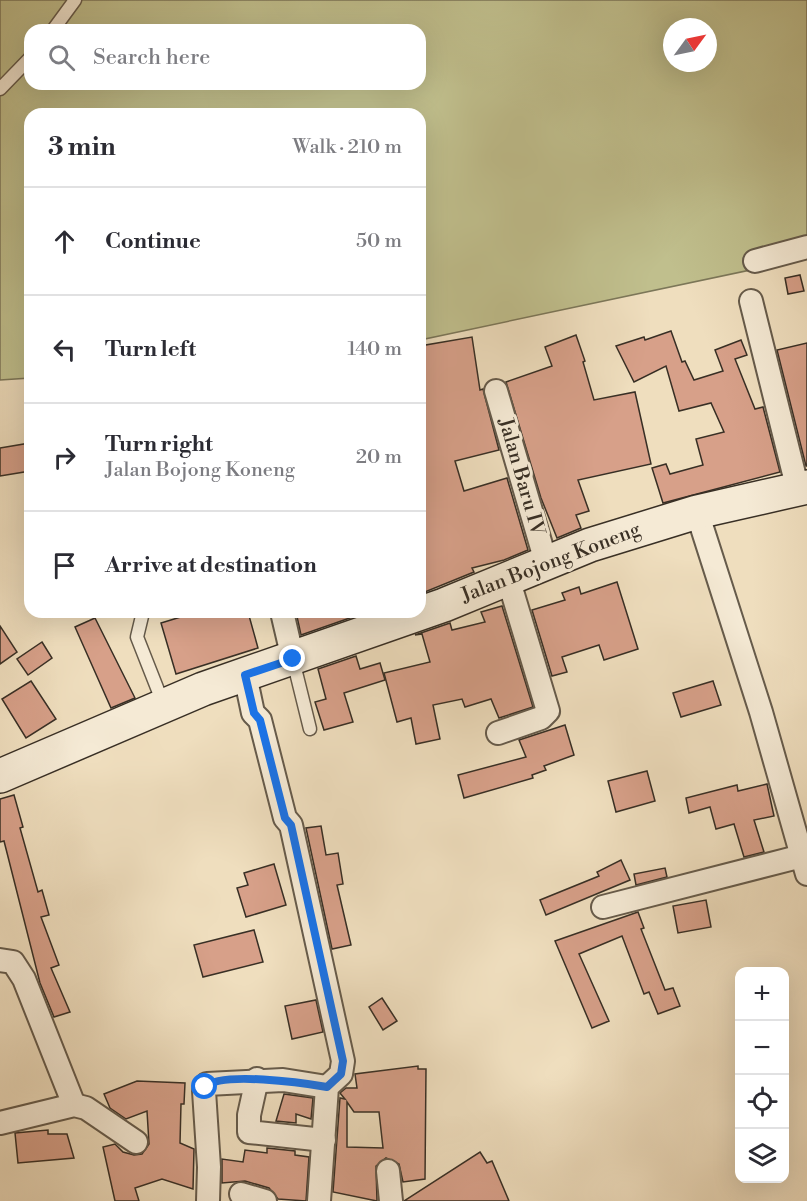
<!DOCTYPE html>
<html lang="en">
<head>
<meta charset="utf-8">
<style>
  :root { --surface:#fff; --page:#f7f7f7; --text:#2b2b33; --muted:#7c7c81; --line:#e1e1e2 }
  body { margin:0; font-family:"Libre Bodoni",serif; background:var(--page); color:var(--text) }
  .controls { position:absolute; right:18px; bottom:18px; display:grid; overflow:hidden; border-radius:12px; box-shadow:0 6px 24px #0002 }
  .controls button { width:54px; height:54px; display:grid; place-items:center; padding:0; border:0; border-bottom:2px solid var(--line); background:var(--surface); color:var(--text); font:30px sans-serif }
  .compass { position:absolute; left:663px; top:18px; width:54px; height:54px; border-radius:50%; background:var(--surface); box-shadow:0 6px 24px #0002; rotate:57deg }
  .stop { position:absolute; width:18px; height:18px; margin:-14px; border:4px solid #1a73e8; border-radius:50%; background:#fff }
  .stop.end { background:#1a73e8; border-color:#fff; box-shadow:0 2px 6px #0008 }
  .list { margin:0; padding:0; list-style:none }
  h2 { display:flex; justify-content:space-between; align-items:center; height:78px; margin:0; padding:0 24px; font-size:26px }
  h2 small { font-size:20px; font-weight:400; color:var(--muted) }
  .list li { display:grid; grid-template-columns:39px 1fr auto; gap:18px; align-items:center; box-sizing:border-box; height:108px; padding:0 24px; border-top:2px solid var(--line) }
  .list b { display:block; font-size:22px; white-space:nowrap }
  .list p { margin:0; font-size:20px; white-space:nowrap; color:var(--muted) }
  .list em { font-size:20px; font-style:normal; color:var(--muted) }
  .icon { flex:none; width:33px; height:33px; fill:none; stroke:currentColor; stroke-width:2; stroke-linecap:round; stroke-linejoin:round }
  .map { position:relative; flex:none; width:807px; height:1201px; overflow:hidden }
  .search { position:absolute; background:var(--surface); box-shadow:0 6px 24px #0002; left:24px; top:24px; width:402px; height:66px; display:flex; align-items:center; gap:15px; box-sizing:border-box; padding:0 21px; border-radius:18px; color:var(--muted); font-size:22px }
  .panel { position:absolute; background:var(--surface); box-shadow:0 6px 24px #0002; left:24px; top:108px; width:402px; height:510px; border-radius:18px }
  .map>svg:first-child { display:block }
  .green { fill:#c0bf8d; stroke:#7c7759; stroke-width:1.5; fill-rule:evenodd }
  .building { fill:#d7a089; stroke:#382f25; stroke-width:1.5; fill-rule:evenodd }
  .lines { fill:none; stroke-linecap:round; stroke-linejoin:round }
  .lane-casing { stroke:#665b4b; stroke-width:15 }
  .street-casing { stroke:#665b4b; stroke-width:26 }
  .secondary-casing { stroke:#382f25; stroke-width:36 }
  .lane { stroke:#f5ead5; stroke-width:12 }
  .street { stroke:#f5ead5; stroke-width:22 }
  .secondary { stroke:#f5ead5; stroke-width:33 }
  .route { stroke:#1a73e8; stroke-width:8 }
  .labels { text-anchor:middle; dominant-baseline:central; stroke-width:6; stroke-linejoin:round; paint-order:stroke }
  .street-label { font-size:20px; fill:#382f25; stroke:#f5ead5 }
</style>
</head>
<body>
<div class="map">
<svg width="807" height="1201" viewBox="0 0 807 1201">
  <rect width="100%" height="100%" fill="#efdebe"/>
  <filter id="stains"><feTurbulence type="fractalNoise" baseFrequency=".00333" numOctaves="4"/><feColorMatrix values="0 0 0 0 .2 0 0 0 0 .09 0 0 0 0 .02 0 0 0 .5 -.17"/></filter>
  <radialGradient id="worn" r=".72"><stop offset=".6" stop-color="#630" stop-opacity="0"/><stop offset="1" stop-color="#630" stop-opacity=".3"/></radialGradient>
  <path class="green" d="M0 0H807V258L420 340V114H30V378L0 380ZM672 27H708V63H672ZM30 30H420V84H30Z"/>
  <g class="building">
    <polygon points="800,275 804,291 788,294 785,278"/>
    <polygon points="671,331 682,362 685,361 694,380 723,371 715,350 741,340 747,355 735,359 755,409 763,407 780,472 663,503 652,468 666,464 670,474 703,465 696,439 724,432 711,403 679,411 666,366 634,382 616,346 644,337 645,340"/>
    <polygon points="576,335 585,361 583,362 594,400 635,392 651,464 578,480 589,511 576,515 581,528 557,538 541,498 506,382 552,366 545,347"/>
    <polygon points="472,337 480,390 483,389 499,450 455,461 464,491 507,478 528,550 504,560 472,568 474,572 420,594 420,346"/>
    <polygon points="807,343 807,466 806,466 777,350"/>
    <polygon points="30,443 30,471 0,476 0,448"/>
    <polygon points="617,582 638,649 604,660 599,645 562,657 567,672 552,676 532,610 565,600 562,593 579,587 581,594"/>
    <polygon points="502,606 533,707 499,718 491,699 465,707 462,699 433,705 440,739 416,744 411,718 397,722 384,673 430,662 422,634 415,635 450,623 452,630 485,622 481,612"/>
    <polygon points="197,612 248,612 258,648 176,674 161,623"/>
    <polygon points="296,612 367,612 301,635"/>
    <polygon points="95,618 135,698 111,708 75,627"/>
    <polygon points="0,626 17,652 0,664"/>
    <polygon points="42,642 52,658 28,675 17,659"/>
    <polygon points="356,656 360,669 380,663 385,680 344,693 353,722 324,730 315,702 326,699 318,669"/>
    <polygon points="31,681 56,719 26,738 2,699"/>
    <polygon points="713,681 721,705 681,717 673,693"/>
    <polygon points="565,725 574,755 544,766 546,770 532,775 533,778 464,798 458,775 526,757 519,740"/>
    <polygon points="647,771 655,801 616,812 608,781"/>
    <polygon points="767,784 774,816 754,820 764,852 744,857 734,824 716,829 710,807 689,813 686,798 737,785 738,791"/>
    <polygon points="14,795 23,827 20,828 38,892 42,890 49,915 41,917 59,965 51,968 70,1012 54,1017 40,983 4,841 0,842 0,799"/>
    <polygon points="321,826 326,855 338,853 343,884 337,885 351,945 332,949 306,828"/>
    <polygon points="621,860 630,880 546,915 540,900 599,876 597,872"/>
    <polygon points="274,864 286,905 246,917 237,888 248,885 244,873"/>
    <polygon points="665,868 667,877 636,885 634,874"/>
    <polygon points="706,900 711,927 678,933 673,906"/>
    <polygon points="638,912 644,928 641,929 665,990 673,988 680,1006 658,1014 649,992 644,994 622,936 579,954 609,1021 592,1028 555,941"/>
    <polygon points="254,930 263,962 203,977 194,945"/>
    <polygon points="382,998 397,1021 383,1030 369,1007"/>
    <polygon points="316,1000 323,1032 292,1039 285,1006"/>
    <path d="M418 1066V1069H426L425 1179 403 1182 399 1164 386 1158 376 1166 377 1201 333 1192 340 1098 345 1099 340 1093 346 1088H357L355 1074ZM347 1102 354 1112H379L383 1148 347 1147Z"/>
    <polygon points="137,1081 185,1083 184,1104 181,1104 180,1143 194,1149 193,1189 162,1179 135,1188 139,1201 115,1201 103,1147 115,1144 123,1152 134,1155 142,1154 149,1144 147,1111 126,1119 110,1108 104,1094"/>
    <polygon points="284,1094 313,1098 311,1119 296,1114 296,1123 276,1121"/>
    <polygon points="48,1130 48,1134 67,1134 74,1158 18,1163 15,1133"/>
    <polygon points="267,1148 295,1151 295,1155 309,1157 306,1201 278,1199 269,1188 245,1181 222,1183 222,1159 243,1162 245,1150 267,1153"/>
    <polygon points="480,1152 487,1163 492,1161 509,1201 404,1201"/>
  </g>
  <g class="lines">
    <g class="lane-casing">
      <g id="lane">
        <polyline points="53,30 75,0"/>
        <polyline points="0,89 30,58"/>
        <polyline points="143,612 137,637 163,703"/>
        <polyline points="293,660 310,729"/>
      </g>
    </g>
    <g class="street-casing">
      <g id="street">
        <polyline points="755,261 807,247"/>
        <polyline points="751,301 798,490"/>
        <polyline points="496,391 546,562"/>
        <polyline points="697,512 761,712 807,874"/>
        <polyline points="282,612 293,659"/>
        <polyline points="245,675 253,713 260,720 285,818 291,825 343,1061 341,1074 327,1087 319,1201"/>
        <polyline points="498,733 541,718 548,711 508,578"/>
        <polyline points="603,907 802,856"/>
        <polyline points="0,960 13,962 24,979 74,1105"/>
        <polyline points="257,1079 249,1115 249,1132 324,1140"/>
        <polyline points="0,1123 74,1105 86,1108 136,1142"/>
        <polyline points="388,1171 391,1201"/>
        <polyline points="241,1194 265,1201"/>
        <polyline points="208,1201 209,1167 204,1091 207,1084 283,1080 327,1087"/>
      </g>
    </g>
    <g class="secondary-casing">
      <polyline id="secondary" points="0,776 203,689 444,605 590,545 697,512 807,487"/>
    </g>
    <use href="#lane" class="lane"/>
    <use href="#street" class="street"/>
    <use href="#secondary" class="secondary"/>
  </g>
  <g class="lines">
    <path class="route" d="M205 1087C221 1071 304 1083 327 1087L341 1074 343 1061 291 825 285 818 260 720 254 713 245 675 293 659"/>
  </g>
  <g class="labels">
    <g class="street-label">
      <text transform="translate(521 477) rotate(74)">Jalan Baru IV</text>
      <text transform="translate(551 563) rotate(-21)">Jalan Bojong Koneng</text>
    </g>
  </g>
  <rect width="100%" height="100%" filter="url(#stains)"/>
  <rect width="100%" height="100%" fill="url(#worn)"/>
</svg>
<div class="controls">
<button>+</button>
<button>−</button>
<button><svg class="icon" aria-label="locate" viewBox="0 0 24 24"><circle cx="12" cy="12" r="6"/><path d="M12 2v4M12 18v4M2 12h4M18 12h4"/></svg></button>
<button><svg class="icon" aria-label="layers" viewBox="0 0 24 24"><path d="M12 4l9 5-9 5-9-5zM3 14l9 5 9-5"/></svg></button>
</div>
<svg class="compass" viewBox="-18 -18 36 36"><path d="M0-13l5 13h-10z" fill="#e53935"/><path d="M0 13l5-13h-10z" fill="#7c7c81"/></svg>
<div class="stop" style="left:205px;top:1087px"></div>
<div class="stop end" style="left:293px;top:659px"></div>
<div class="search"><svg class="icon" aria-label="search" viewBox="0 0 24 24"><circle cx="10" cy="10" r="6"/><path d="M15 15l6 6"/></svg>Search here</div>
<section class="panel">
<h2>3 min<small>Walk · 210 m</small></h2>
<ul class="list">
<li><svg class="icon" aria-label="ahead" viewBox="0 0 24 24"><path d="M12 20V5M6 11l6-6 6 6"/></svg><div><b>Continue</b></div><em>50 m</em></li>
<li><svg class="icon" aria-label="left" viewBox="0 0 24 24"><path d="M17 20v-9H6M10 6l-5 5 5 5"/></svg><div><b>Turn left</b></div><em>140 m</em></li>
<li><svg class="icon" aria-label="right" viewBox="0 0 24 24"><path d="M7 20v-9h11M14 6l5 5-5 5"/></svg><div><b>Turn right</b><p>Jalan Bojong Koneng</p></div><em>20 m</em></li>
<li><svg class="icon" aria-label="arrive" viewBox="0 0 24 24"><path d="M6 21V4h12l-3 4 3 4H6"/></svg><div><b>Arrive at destination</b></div></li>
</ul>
</section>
</div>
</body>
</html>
